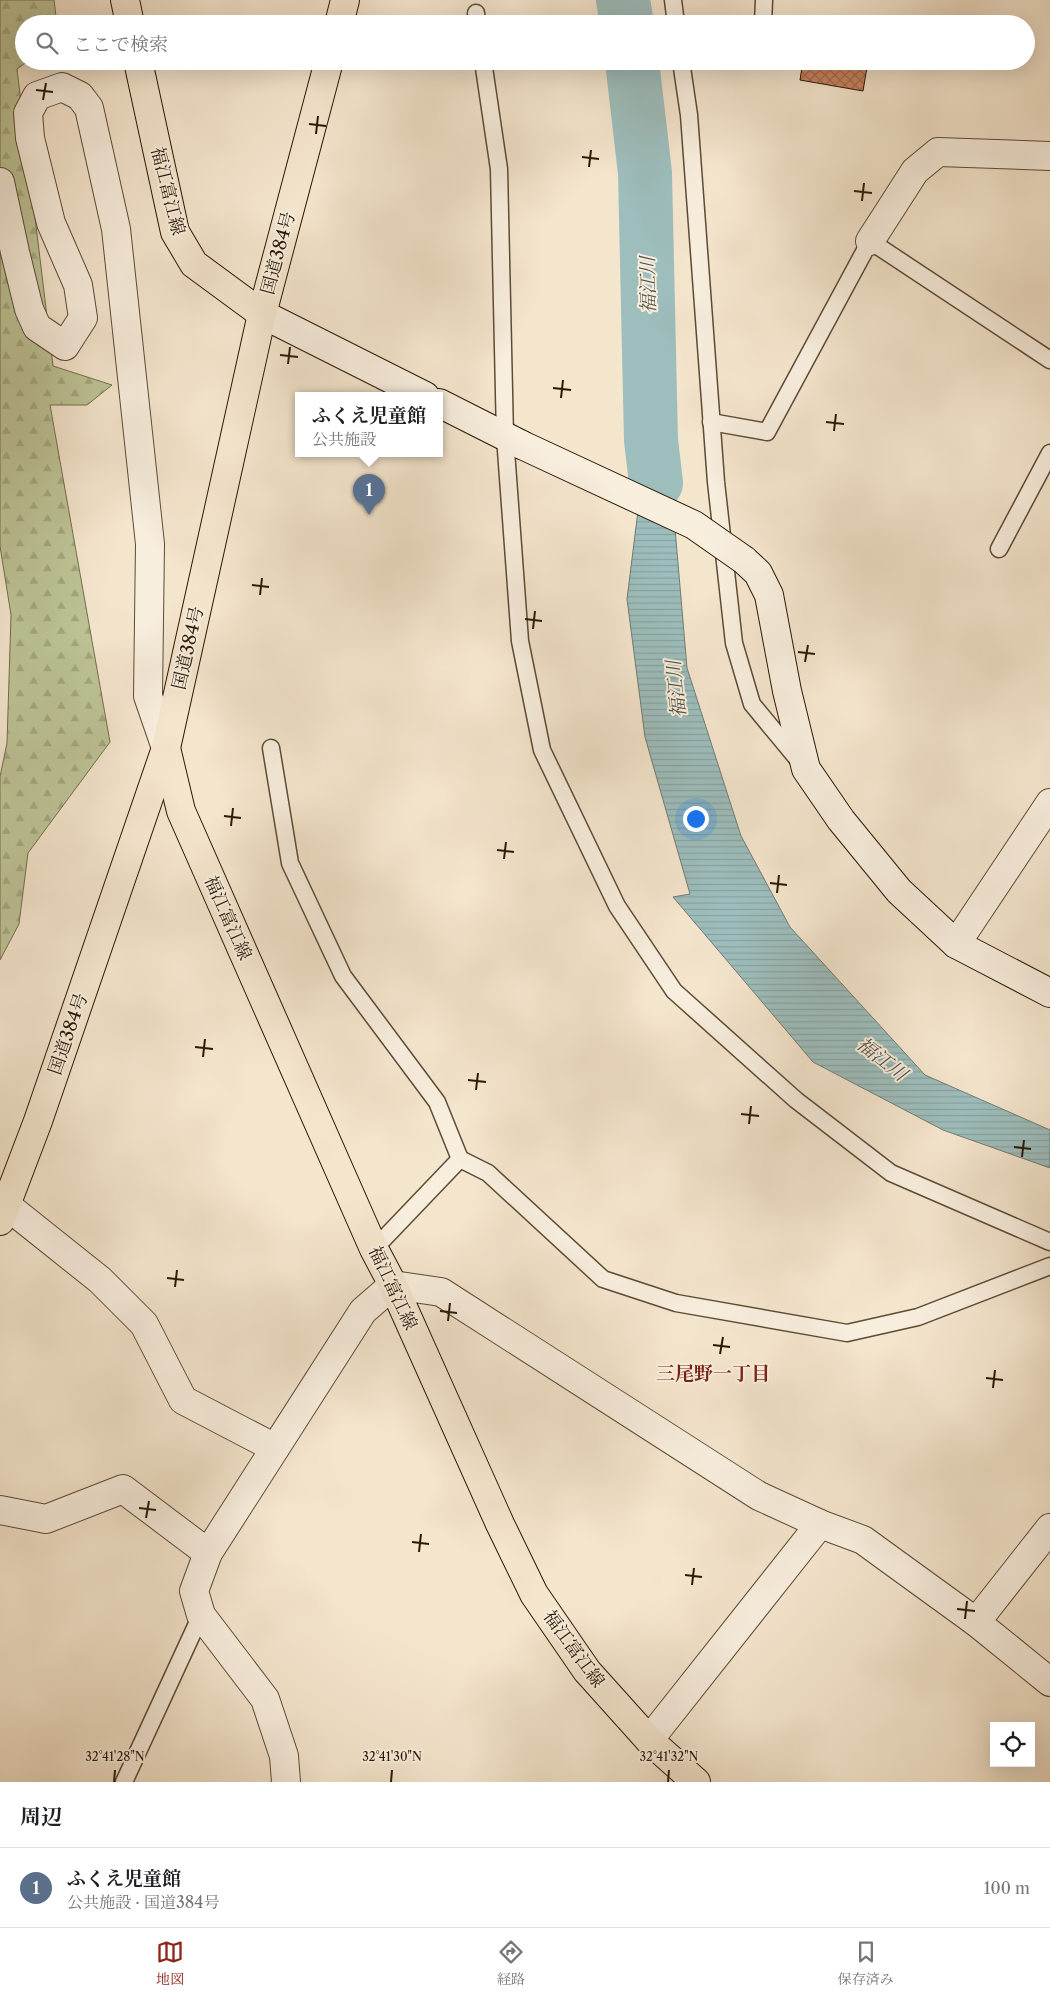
<!DOCTYPE html>
<html lang="ja">
<head>
<meta charset="utf-8">
<style>
  :root { --surface:#fff; --page:#f2f2f2; --text:#202124; --muted:#757577; --line:#e0e0e0; --accent:#8f2418 }
  body { margin:0; font-family:"Libre Caslon Text","Noto Serif JP",serif; background:var(--page); color:var(--text) }
  .controls { position:absolute; right:15px; bottom:15px; display:grid; overflow:hidden; border-radius:0px; box-shadow:0 5px 20px #0002 }
  .controls button { width:45px; height:45px; display:grid; place-items:center; padding:0; border:0; border-bottom:1px solid var(--line); background:var(--surface); color:var(--text); font:25px sans-serif }
  .you { position:absolute; left:695px; top:818px; width:18px; height:18px; margin:-12px; border:4px solid #fff; border-radius:50%; background:#1a73e8; box-shadow:0 0 0 8px #1a73e833 }
  .badge { display:grid; place-items:center; width:32px; height:32px; border-radius:50%; background:var(--accent); color:#fff; font-size:16px; font-weight:700 }
  .pin { position:absolute; translate:-50% -41px; filter:drop-shadow(0 1px 2px #0008) }
  .pin::after { content:''; position:absolute; top:26px; width:18px; height:15px; background:inherit; clip-path:polygon(0 0,100% 0,50% 100%) }
  .popup { position:absolute; left:295px; top:392px; width:148px; height:65px; box-sizing:border-box; display:grid; place-content:center; border-radius:0px; background:var(--surface); filter:drop-shadow(0 1px 4px #0005); font-size:16px; white-space:nowrap; color:var(--muted) }
  .popup b { font-size:19px; color:var(--text) }
  .popup::after { content:''; position:absolute; left:50%; top:100%; margin-left:-10px; border:10px solid transparent; border-top-color:var(--surface) }
  .list { margin:0; padding:0; list-style:none }
  h2 { display:flex; justify-content:space-between; align-items:center; height:65px; margin:0; padding:0 20px; font-size:21px }
  h2 small { font-size:16px; font-weight:400; color:var(--muted) }
  .list li { display:grid; grid-template-columns:32px 1fr auto; gap:15px; align-items:center; box-sizing:border-box; height:80px; padding:0 20px; border-top:1px solid var(--line) }
  .list b { display:block; font-size:19px; white-space:nowrap }
  .list p { margin:0; font-size:16px; white-space:nowrap; color:var(--muted) }
  .list em { font-size:16px; font-style:normal; color:var(--muted) }
  .icon { flex:none; width:28px; height:28px; fill:none; stroke:currentColor; stroke-width:2; stroke-linecap:round; stroke-linejoin:round }
  .map { position:relative; flex:none; width:1050px; height:1782px; overflow:hidden }
  .search { position:absolute; background:var(--surface); box-shadow:0 5px 20px #0002; left:15px; right:15px; top:15px; height:55px; display:flex; align-items:center; gap:12px; box-sizing:border-box; padding:0 18px; border-radius:28px; color:var(--muted); font-size:19px }
  .sheet { height:145px; background:var(--surface) }
  nav { display:flex; justify-content:space-around; align-items:center; box-sizing:border-box; height:70px; border-top:1px solid var(--line); background:var(--surface); font-size:14px; color:var(--muted) }
  nav a { display:grid; justify-items:center; gap:2px }
  nav .on { color:var(--accent) }
  .map>svg:first-child { display:block }
  .forest { fill:url(#forest-firs); stroke:#736e4e }
  .water { fill:url(#water-rules); stroke:#6f7c73 }
  .lines { fill:none; stroke-linecap:round; stroke-linejoin:round }
  .river { stroke:#9dbebd; stroke-width:54 }
  .building { fill:url(#building-cross-hatch); stroke:#291804 }
  .lane-casing { stroke:#5c4b36; stroke-width:19 }
  .street-casing { stroke:#5c4b36; stroke-width:30 }
  .secondary-casing { stroke:#291804; stroke-width:30 }
  .primary-casing { stroke:#291804; stroke-width:30 }
  .highway-casing { stroke:#291804; stroke-width:30 }
  .lane { stroke:#f8eede; stroke-width:16 }
  .street { stroke:#f8eede; stroke-width:28 }
  .secondary { stroke:#f8eede; stroke-width:28 }
  .primary { stroke:#f4e5cd; stroke-width:28 }
  .highway { stroke:#f4e5cd; stroke-width:28 }
  .secondary-bridge-casing { stroke:#291804; stroke-width:30; stroke-linecap:butt }
  .secondary-bridge { stroke:#f8eede; stroke-width:28 }
  .ticks { fill:none; stroke:#291804; stroke-width:2 }
  .labels { text-anchor:middle; dominant-baseline:central; stroke-width:4; stroke-linejoin:round; paint-order:stroke }
  .street-label { font-size:18px; fill:#291804; stroke:#f8eede }
  .water-label { font-size:19px; font-style:italic; fill:#525245; stroke:#f8eede }
  .neighbourhood-label { font-size:19px; font-weight:bold; fill:#7a1f14; stroke:#f8eede }
  .ticks-label { font-size:12px; text-anchor:middle; fill:#291804; stroke:#f8eede; stroke-width:4; stroke-linejoin:round; paint-order:stroke }
</style>
</head>
<body>
<div class="map">
<svg width="1050" height="1782" viewBox="0 0 1050 1782">
  <defs>
    <pattern id="forest-firs" width="22" height="20" patternUnits="userSpaceOnUse" patternTransform="scale(1.25)"><rect width="22" height="20" fill="#bdc497"/><path d="M5 1l3.5 6h-7zM16 11l3.5 6h-7z" fill="#a2a880"/></pattern>
    <pattern id="water-rules" width="6" height="5" patternUnits="userSpaceOnUse" patternTransform="scale(1.25)"><rect width="6" height="5" fill="#9dbebd"/><path d="M0 2.5h6" fill="none" stroke="#87a3a1"/></pattern>
    <pattern id="building-cross-hatch" width="8" height="8" patternUnits="userSpaceOnUse" patternTransform="scale(1.25)"><rect width="8" height="8" fill="#cc8661"/><path d="M0 0l8 8M0 8l8-8" fill="none" stroke="#a66d4e"/></pattern>
  </defs>
  <rect width="100%" height="100%" fill="#f4e5cd"/>
  <filter id="stains"><feTurbulence type="fractalNoise" baseFrequency=".004" numOctaves="4"/><feColorMatrix values="0 0 0 0 .2 0 0 0 0 .09 0 0 0 0 .02 0 0 0 .5 -.17"/></filter>
  <radialGradient id="worn" r=".72"><stop offset=".6" stop-color="#630" stop-opacity="0"/><stop offset="1" stop-color="#630" stop-opacity=".3"/></radialGradient>
  <polygon class="forest" points="0,0 54,0 57,24 24,24 24,61 28,61 17,69 53,366 112,385 87,405 50,405 110,742 28,853 19,924 0,960 0,777 7,743 11,615 0,546"/>
  <polygon class="water" points="659,342 687,668 741,836 790,927 925,1075 1050,1130 1050,1168 943,1130 813,1062 673,897 690,894 645,737 627,599"/>
  <g class="lines">
    <g class="river">
      <polyline points="623,0 627,24"/>
      <polyline points="632,61 645,173 651,440 656,483"/>
    </g>
  </g>
  <polygon class="building" points="803,61 868,61 863,91 800,80"/>
  <g class="lines">
    <g class="lane-casing">
      <g id="lane">
        <polyline points="673,0 676,24"/>
        <polyline points="476,13 477,24"/>
        <polyline points="763,24 764,0"/>
        <polyline points="483,61 499,169 505,437 520,641 542,750 617,906 674,991 796,1100 891,1173 1050,1242"/>
        <polyline points="681,61 689,115 716,482 734,643 752,704 800,762"/>
        <polyline points="711,422 767,432 870,241 1050,360"/>
        <polyline points="999,549 1050,453"/>
        <polyline points="271,748 290,863 343,976 437,1102 460,1159 374,1249"/>
        <polyline points="460,1159 488,1173 603,1279 676,1303 847,1333 918,1317 1050,1266"/>
        <polyline points="124,1782 201,1615"/>
      </g>
    </g>
    <g class="street-casing">
      <g id="street">
        <polyline points="0,182 15,252 29,309 37,327 65,346 83,318 78,285 51,223 30,138 28,113 37,96 62,87 80,96 89,108 116,229 150,544 148,696 166,748"/>
        <polyline points="870,241 915,171 938,152 1050,156"/>
        <polyline points="956,944 1050,803"/>
        <polyline points="6,1205 100,1280 144,1324 183,1400 275,1448"/>
        <polyline points="0,1510 46,1519 123,1489 208,1553"/>
        <polyline points="976,1622 1050,1528"/>
        <polyline points="649,1740 820,1524"/>
        <polyline points="286,1782 284,1756 265,1699 201,1615 194,1591 208,1553 363,1311 393,1285 441,1292 759,1496 820,1524 863,1540 976,1622 1050,1682"/>
      </g>
    </g>
    <g class="secondary-casing">
      <g id="secondary">
        <polyline points="262,314 425,396"/>
        <polyline points="439,403 522,445"/>
        <polyline points="744,560 758,573 769,595 787,691 806,769 841,820 899,891 956,944 1050,993"/>
      </g>
    </g>
    <g class="primary-casing">
      <g id="primary">
        <polyline points="125,0 130,24"/>
        <polyline points="138,61 175,232 194,264 262,314"/>
        <polyline points="166,748 181,811 374,1249 393,1285 500,1524 534,1594 587,1671 649,1740 696,1782"/>
      </g>
    </g>
    <g class="highway-casing">
      <g id="highway">
        <polyline points="339,24 345,0"/>
        <polyline points="0,1221 38,1121 166,748 262,314 329,61"/>
      </g>
    </g>
    <use href="#lane" class="lane"/>
    <use href="#street" class="street"/>
    <use href="#secondary" class="secondary"/>
    <use href="#primary" class="primary"/>
    <use href="#highway" class="highway"/>
    <g class="secondary-bridge-casing">
      <polyline id="secondary-bridge" points="522,445 694,525 744,560"/>
    </g>
    <use href="#secondary-bridge" class="secondary-bridge"/>
  </g>
  <path class="ticks" d="M36 90 53 92M43 100 46 83M309 124 326 126M316 134 318 116M582 157 599 159M589 167 591 150M854 191 872 193M862 201 864 183M280 355 298 357M288 364 290 347M553 388 571 390M561 398 563 380M826 422 844 424M834 431 836 414M252 585 269 587M260 595 262 578M525 619 542 621M533 629 535 611M798 652 815 654M805 662 808 645M224 816 241 818M231 826 233 808M497 850 514 852M504 859 506 842M770 883 787 885M777 893 779 875M195 1047 213 1049M203 1057 205 1039M468 1080 486 1082M476 1090 478 1073M741 1114 759 1116M749 1124 751 1106M1014 1147 1031 1149M1022 1157 1024 1140M167 1278 184 1280M175 1287 177 1270M440 1311 457 1313M448 1321 450 1303M713 1345 730 1347M720 1354 723 1337M986 1378 1003 1380M993 1388 995 1370M139 1508 156 1510M146 1518 149 1501M412 1542 429 1544M419 1552 421 1534M685 1575 702 1577M692 1585 694 1568M957 1609 975 1611M965 1619 967 1601M114 1782 115 1770M391 1782 392 1770M668 1782 669 1770"/>
  <g class="labels">
    <g class="street-label">
      <text transform="translate(168 191) rotate(76)">福江富江線</text>
      <text transform="translate(278 253) rotate(-75)">国道384号</text>
      <text transform="translate(188 648) rotate(-77)">国道384号</text>
      <text transform="translate(228 918) rotate(66)">福江富江線</text>
      <text transform="translate(68 1034) rotate(-71)">国道384号</text>
      <text transform="translate(393 1288) rotate(65)">福江富江線</text>
      <text transform="translate(574 1649) rotate(54)">福江富江線</text>
    </g>
    <g class="water-label">
      <text transform="translate(648 285) rotate(-91)">福江川</text>
      <text transform="translate(676 689) rotate(-96)">福江川</text>
      <text transform="translate(882 1059) rotate(38)">福江川</text>
    </g>
    <g class="neighbourhood-label">
      <text x="713" y="1373">三尾野一丁目</text>
    </g>
  </g>
  <g class="ticks-label">
    <text x="115" y="1761">32°41'28"N</text>
    <text x="392" y="1761">32°41'30"N</text>
    <text x="669" y="1761">32°41'32"N</text>
  </g>
  <rect width="100%" height="100%" filter="url(#stains)"/>
  <rect width="100%" height="100%" fill="url(#worn)"/>
</svg>
<div class="controls">
<button><svg class="icon" aria-label="locate" viewBox="0 0 24 24"><circle cx="12" cy="12" r="6"/><path d="M12 2v4M12 18v4M2 12h4M18 12h4"/></svg></button>
</div>
<div class="you"></div>
<div class="pin badge" style="left:369px;top:515px;background:#5c6f8a">1</div>
<div class="popup"><b>ふくえ児童館</b>公共施設</div>
<div class="search"><svg class="icon" aria-label="search" viewBox="0 0 24 24"><circle cx="10" cy="10" r="6"/><path d="M15 15l6 6"/></svg>ここで検索</div>
</div>
<section class="sheet">
<h2>周辺<small></small></h2>
<ul class="list">
<li><span class="badge" style="background:#5c6f8a">1</span><div><b>ふくえ児童館</b><p>公共施設 · 国道384号</p></div><em>100 m</em></li>
</ul>
</section>
<nav>
<a class="on"><svg class="icon" aria-label="map" viewBox="0 0 24 24"><path d="M3 6l6-2 6 2 6-2v14l-6 2-6-2-6 2zM9 4v14M15 6v14"/></svg>地図</a>
<a><svg class="icon" aria-label="directions" viewBox="0 0 24 24"><path d="M12 3l9 9-9 9-9-9zM9 14v-3h6M13 9l2 2-2 2"/></svg>経路</a>
<a><svg class="icon" aria-label="saved" viewBox="0 0 24 24"><path d="M7 4h10v16l-5-4-5 4z"/></svg>保存済み</a>
</nav>
</body>
</html>
